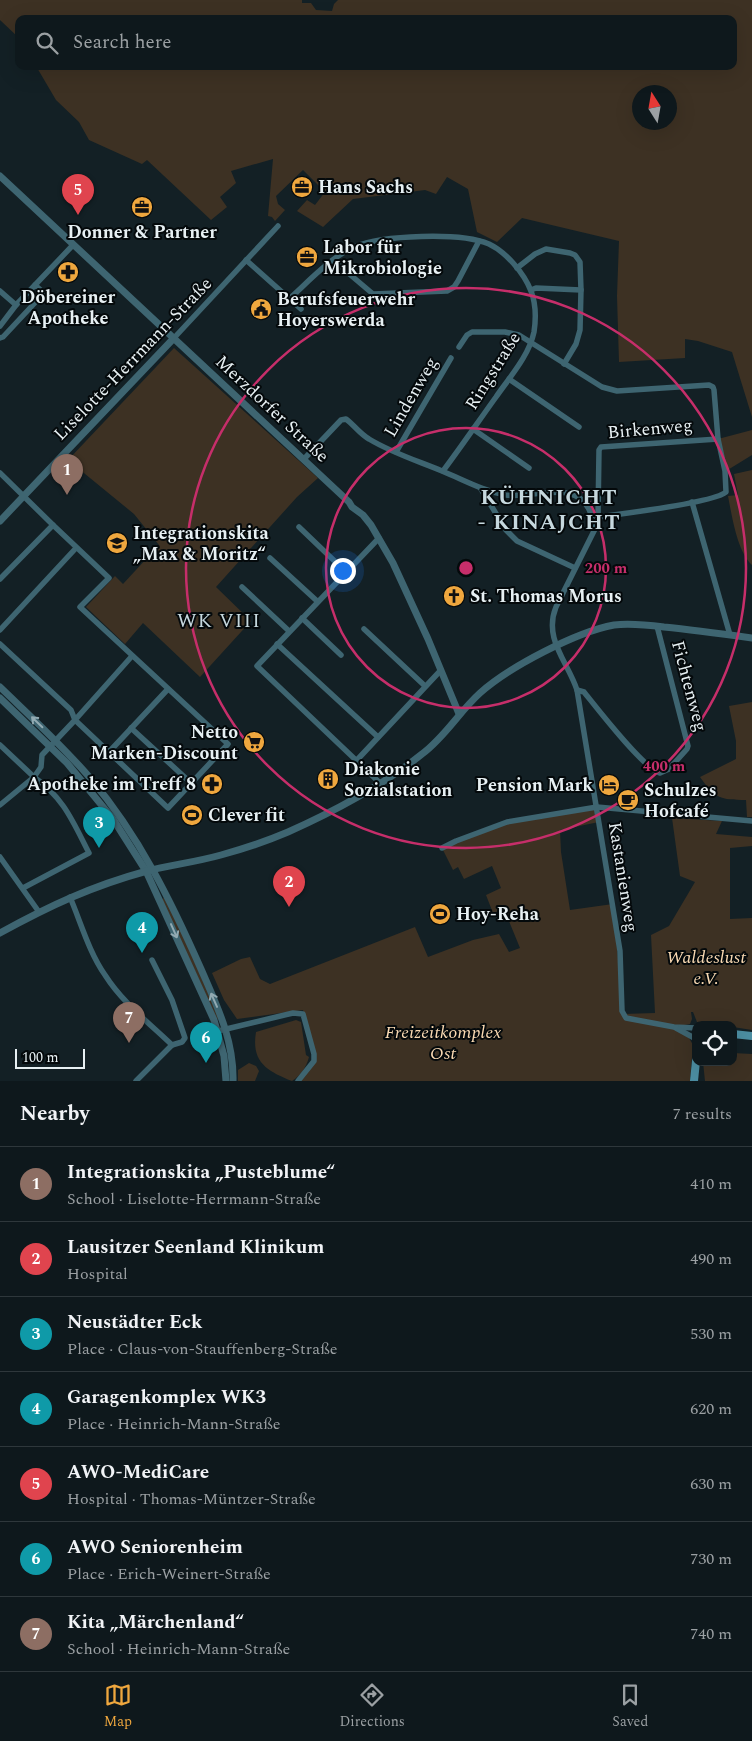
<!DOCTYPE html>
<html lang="en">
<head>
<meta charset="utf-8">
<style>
  :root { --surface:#0e181c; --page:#1c2529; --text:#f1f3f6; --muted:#9ba0a3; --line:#2e373b; --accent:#efa73e }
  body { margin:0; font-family:Spectral,serif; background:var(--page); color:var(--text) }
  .controls { position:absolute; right:15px; bottom:15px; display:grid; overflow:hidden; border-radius:10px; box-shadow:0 5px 20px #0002 }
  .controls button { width:45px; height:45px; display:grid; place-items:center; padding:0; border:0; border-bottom:1px solid var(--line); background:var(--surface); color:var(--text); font:25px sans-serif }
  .compass { position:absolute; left:632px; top:85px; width:45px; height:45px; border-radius:50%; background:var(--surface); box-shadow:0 5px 20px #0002; rotate:349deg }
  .scale { position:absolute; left:15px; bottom:12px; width:70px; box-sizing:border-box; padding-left:5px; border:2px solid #e7f0f3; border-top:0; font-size:14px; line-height:18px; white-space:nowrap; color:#e7f0f3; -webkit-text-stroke:4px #04090b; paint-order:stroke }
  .you { position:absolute; left:342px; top:570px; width:18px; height:18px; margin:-12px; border:4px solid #fff; border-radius:50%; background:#1a73e8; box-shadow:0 0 0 8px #1a73e833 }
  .badge { display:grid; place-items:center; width:32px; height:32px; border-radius:50%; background:var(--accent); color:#fff; font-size:16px; font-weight:700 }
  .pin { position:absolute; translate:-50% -41px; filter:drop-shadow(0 1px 2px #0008) }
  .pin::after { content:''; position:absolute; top:26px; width:18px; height:15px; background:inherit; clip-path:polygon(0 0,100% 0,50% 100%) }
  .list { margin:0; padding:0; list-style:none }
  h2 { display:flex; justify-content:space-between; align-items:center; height:65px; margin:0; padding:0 20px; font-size:21px }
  h2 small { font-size:16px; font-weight:400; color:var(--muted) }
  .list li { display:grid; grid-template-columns:32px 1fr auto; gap:15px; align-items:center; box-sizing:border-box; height:75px; padding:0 20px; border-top:1px solid var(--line) }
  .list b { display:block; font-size:19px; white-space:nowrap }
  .list p { margin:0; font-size:16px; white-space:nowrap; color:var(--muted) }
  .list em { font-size:16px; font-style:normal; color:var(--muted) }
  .icon { flex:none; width:28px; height:28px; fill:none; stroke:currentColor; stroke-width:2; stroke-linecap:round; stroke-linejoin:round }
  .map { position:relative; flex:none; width:752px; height:1081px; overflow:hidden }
  .search { position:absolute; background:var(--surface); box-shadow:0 5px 20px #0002; left:15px; right:15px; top:15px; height:55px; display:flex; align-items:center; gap:12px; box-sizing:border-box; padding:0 18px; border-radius:10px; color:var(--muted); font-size:19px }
  .sheet { height:590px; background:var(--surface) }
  nav { display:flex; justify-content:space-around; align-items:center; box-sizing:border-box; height:70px; border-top:1px solid var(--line); background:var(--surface); font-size:14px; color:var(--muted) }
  nav a { display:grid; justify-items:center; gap:2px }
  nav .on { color:var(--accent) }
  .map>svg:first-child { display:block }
  .green { fill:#3d3123; fill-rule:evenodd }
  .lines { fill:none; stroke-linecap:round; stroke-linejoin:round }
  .minor { stroke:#3e6571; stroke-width:5.5 }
  .tertiary { stroke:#3e6571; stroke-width:7 }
  .secondary { stroke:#4c8ea2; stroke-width:8 }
  .oneway { stroke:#92aab2 }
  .ring { fill:none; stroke:#c62e6a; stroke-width:2.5 }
  .labels { text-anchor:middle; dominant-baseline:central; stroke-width:4; stroke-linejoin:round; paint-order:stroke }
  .poi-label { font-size:18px; font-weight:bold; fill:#e7f0f3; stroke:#04090b; text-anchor:start }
  .street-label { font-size:18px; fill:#e7f0f3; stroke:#04090b }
  .park-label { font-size:18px; font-style:italic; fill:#fadab3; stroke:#04090b }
  .quarter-label { font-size:20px; letter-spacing:1px; fill:#c6d8de; stroke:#04090b }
  .district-label { font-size:22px; font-weight:bold; letter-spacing:1px; fill:#c6d8de; stroke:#04090b }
  .centre { fill:#c62e6a; stroke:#04090b; stroke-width:2.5 }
  .ring-label { font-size:15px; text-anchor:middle; font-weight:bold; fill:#c62e6a; stroke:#04090b; stroke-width:4; stroke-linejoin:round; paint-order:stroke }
</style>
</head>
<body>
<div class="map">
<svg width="752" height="1081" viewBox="0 0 752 1081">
  <rect width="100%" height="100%" fill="#132025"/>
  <g class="green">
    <path d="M0 0H302V3H311L316 10 332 11 334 4 338 0H752V417L732 352 698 341 685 339V358L619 362 617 296 619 241 522 218 497 242 477 232 468 189 447 177 436 194 425 190 353 199 323 227 297 211 307 200 315 205 325 192 303 170 276 196 278 204 285 210 275 221 272 217 268 216 273 159 231 171 236 183 220 197 227 207 211 220 147 160 142 164 89 140 79 122 56 100 36 66H733V19H19V38L0 20ZM670 92V122H640V92Z"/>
    <polygon points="174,348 318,478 297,497 216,587 251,621 200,677 143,623 125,644 86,607 115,576 123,584 159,545 134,514 68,460"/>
    <polygon points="752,430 752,455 726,471 718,439"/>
    <path d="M752 470V565C737 551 732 516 728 496L738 495 734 474Z"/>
    <path d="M752 702V817H747L746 800C720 800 715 798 700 777L736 759V741L729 706Z"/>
    <polygon points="597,808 599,822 560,830 561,852 570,910 613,904 623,1014 655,1013 651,935 669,926 695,882 680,876 672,818 722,821 716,834 752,837 752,846 730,848 730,919 752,918 752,1030 733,1027 733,1025 697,1022 693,1012 691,1012 692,1019 690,1024 674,1027 689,1038 693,1045 690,1081 298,1081 314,1061 303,1010 237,1019 224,1000 212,973 241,959 250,957 260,979 270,984 415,927 428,957 473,940 499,934 509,952 520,948 504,909 493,913 486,895 501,888 492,866 464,879 458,867 453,870 442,848 507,822"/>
    <polygon points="164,898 182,933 219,1018 217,1019 162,899"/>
    <path d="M296 1020 301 1022 306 1055 309 1057C306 1068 301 1075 292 1081 267 1071 251 1062 256 1032Z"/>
    <polygon points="733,1053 752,1054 752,1081 705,1081 703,1062 733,1062"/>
    <polygon points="249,1063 256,1066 259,1071 255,1081 238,1081 238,1070"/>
  </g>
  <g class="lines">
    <g class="minor">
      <polyline points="246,260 301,309"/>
      <polyline points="334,261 373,294 447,291 454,287 458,281 479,241"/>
      <polyline points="517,268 535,254 546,249 570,253 575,255 580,262 581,290 580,330 576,344 564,364"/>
      <polyline points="531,290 536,288 581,290"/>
      <polyline points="0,291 16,305"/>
      <path d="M289 299C308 282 331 257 354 247 383 235 460 232 489 244 506 252 524 273 531 291 536 304 536 319 534 332 529 356 509 378 496 397 478 422 461 447 443 471"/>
      <polyline points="0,326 16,305 73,245"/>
      <polyline points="0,338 3,337 44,293 35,285"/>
      <polyline points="174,338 278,226"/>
      <path d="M459 347 467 335 472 332H505L519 335 602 387 617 391 709 385 713 387 714 390 718 439 601 447 599 450 598 517 595 529 556 607C543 639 568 662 577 690L620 951 622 1011 626 1018 674 1027 696 1028"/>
      <polyline points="509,379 579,427"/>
      <polyline points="473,429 529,468"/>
      <polyline points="396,452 451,358"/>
      <path d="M304 459 341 420 346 419C354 425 360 434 369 439 392 453 418 461 442 471 464 480 483 491 506 495 535 499 578 477 591 514L598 517"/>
      <polyline points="0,473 53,525 0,579"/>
      <polyline points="481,489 506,530 517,541 575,568"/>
      <polyline points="692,502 730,635"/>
      <path d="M598 517C620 514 714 503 726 492L725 471 718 439"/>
      <polyline points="53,525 109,578 80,607 228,744 168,808 75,720 132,656"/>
      <polyline points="299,527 346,572"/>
      <polyline points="379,538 257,666 381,784"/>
      <polyline points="270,558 317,601"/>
      <polyline points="242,587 289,631"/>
      <polyline points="302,618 341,655"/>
      <polyline points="364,629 425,686"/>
      <polyline points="0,630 76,548"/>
      <path d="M0 644 71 710 75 720 42 755 41 767 34 777C64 798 73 822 89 853L23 888"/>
      <polyline points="277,644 378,737"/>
      <path d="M577 690 584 692C597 708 643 768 660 773L669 769 687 749 688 746 657 626"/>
      <polyline points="131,728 191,783"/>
      <polyline points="0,745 34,777 0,805"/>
      <polyline points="109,752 168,689"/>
      <polyline points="357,760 441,670"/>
      <polyline points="442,848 456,841 507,822 597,807 752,821"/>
      <polyline points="0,857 39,912"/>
      <path d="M70 897C81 923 89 952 105 975 122 1002 149 1023 172 1045"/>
      <polyline points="676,1028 696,1039"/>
      <polyline points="218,1031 293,1013 303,1014 314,1054 314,1061 298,1081"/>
      <polyline points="136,1081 172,1045 182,1042 185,1038 172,1000 152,960"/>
    </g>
    <g class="tertiary">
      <polyline points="0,176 349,502 352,507 363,515 371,525 393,563 428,639 459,714"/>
      <polyline points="0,521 174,338"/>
      <path d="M0 687C31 717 63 746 91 779 139 836 171 901 201 969 217 1006 234 1040 233 1081"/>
      <polyline points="0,698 67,763 113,819 146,871 214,1020 224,1056 226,1081"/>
      <path d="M0 933C49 906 92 886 147 871 171 865 196 862 221 855 243 849 267 841 288 832 335 811 382 786 422 754 445 737 459 712 480 693 509 667 576 632 614 625 631 623 648 625 664 627 694 630 723 634 752 638"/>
    </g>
    <g class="secondary">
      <polyline points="733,1034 752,1036"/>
      <polyline points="694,1081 696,1061"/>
    </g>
  </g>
  <defs><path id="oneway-shaft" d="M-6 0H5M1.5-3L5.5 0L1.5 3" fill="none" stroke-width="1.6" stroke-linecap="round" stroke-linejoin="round" transform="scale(1.25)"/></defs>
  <g class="oneway">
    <use href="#oneway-shaft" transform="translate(37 722) rotate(-136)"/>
    <use href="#oneway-shaft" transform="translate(174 931) rotate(66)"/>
    <use href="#oneway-shaft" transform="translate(214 1000) rotate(-114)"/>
  </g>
  <g class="ring">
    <circle cx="466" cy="568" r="140"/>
    <circle cx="466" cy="568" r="280"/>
  </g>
  <defs>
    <g id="office-disc" transform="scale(1.125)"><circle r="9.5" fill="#efa73e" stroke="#04090b"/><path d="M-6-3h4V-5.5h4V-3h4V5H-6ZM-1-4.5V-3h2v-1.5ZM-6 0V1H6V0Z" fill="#111"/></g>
    <g id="pharmacy-disc" transform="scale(1.125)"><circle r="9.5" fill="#efa73e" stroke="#04090b"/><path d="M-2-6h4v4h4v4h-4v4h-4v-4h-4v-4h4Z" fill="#111"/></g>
    <g id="civic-disc" transform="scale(1.125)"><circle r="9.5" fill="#efa73e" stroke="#04090b"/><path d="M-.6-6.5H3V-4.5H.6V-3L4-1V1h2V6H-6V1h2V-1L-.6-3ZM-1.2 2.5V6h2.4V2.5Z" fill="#111"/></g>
    <g id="school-disc" transform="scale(1.125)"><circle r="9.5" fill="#efa73e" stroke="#04090b"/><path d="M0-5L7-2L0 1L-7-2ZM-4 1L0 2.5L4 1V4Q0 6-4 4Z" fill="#111"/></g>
    <g id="church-disc" transform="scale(1.125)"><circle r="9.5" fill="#efa73e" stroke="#04090b"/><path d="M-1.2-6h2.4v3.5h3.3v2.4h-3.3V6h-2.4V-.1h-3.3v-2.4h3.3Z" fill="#111"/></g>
    <g id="supermarket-disc" transform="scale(1.125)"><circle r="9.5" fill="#efa73e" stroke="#04090b"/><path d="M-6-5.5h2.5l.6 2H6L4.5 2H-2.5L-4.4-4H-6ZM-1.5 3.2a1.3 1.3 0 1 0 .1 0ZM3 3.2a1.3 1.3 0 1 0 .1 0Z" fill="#111"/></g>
    <g id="building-disc" transform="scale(1.125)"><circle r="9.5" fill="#efa73e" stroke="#04090b"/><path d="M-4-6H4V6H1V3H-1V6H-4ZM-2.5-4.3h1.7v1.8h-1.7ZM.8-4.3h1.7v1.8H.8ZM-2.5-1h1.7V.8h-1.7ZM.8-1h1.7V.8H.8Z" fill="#111"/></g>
    <g id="hotel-disc" transform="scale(1.125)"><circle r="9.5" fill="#efa73e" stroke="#04090b"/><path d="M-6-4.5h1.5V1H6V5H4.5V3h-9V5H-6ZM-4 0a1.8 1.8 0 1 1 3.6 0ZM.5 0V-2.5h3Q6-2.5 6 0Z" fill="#111"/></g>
    <g id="cafe-disc" transform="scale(1.125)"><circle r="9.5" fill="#efa73e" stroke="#04090b"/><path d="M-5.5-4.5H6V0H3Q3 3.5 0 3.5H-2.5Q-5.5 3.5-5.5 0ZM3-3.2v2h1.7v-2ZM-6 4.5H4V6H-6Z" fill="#111"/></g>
    <g id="stadium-disc" transform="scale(1.125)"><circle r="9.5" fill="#efa73e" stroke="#04090b"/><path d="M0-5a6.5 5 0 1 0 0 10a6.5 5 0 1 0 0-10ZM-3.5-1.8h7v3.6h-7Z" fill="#111"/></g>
  </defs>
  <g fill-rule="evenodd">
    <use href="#office-disc" x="302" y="187"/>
    <use href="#office-disc" x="142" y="207"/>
    <use href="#office-disc" x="307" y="257"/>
    <use href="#pharmacy-disc" x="68" y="272"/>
    <use href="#civic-disc" x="261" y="309"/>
    <use href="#school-disc" x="117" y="543"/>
    <use href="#church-disc" x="454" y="596"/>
    <use href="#supermarket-disc" x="254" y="742"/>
    <use href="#building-disc" x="328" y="779"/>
    <use href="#pharmacy-disc" x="212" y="784"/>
    <use href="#hotel-disc" x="609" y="785"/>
    <use href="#cafe-disc" x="628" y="800"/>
    <use href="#stadium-disc" x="192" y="815"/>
    <use href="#stadium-disc" x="440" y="914"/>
  </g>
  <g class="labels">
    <g class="poi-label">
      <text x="318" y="187">Hans Sachs</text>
      <text x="142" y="232" text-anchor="middle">Donner &amp; Partner</text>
      <text x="323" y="247">Labor für<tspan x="323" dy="21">Mikrobiologie</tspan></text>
      <text x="68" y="297" text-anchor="middle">Döbereiner<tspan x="68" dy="21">Apotheke</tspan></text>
      <text x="277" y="299">Berufsfeuerwehr<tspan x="277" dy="21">Hoyerswerda</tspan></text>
      <text x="133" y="533">Integrationskita<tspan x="133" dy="21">„Max &amp; Moritz“</tspan></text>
      <text x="470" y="596">St. Thomas Morus</text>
      <text x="238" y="732" text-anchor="end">Netto<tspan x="238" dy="21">Marken-Discount</tspan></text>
      <text x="344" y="769">Diakonie<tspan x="344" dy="21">Sozialstation</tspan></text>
      <text x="196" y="784" text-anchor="end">Apotheke im Treff 8</text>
      <text x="593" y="785" text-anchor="end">Pension Mark</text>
      <text x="644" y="790">Schulzes<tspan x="644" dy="21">Hofcafé</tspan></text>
      <text x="208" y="815">Clever fit</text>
      <text x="456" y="914">Hoy-Reha</text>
    </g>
    <g class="street-label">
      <text transform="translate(133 359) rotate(-46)">Liselotte-Herrmann-Straße</text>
      <text transform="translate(493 371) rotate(-58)">Ringstraße</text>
      <text transform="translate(411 397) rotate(-60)">Lindenweg</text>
      <text transform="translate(272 409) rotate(43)">Merzdorfer Straße</text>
      <text transform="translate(650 429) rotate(-5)">Birkenweg</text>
      <text transform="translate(689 686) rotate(75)">Fichtenweg</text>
      <text transform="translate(623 877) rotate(81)">Kastanienweg</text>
    </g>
    <g class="park-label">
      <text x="706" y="957">Waldeslust<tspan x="706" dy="21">e.V.</tspan></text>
      <text x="443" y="1032">Freizeitkomplex<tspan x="443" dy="21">Ost</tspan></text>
    </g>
    <g class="quarter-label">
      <text x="219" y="621">WK VIII</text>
    </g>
    <g class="district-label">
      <text x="549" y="497">KÜHNICHT<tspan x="549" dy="25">- KINAJCHT</tspan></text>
    </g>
  </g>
  <circle cx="466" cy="568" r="8" class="centre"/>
  <g class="ring-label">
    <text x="606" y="573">200 m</text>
    <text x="664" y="771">400 m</text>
  </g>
</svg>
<div class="controls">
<button><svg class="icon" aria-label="locate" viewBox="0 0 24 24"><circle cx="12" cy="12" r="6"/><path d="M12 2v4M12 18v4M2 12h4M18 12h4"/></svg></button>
</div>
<svg class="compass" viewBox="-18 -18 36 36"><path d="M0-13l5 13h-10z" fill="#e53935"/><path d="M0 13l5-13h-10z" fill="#9ba0a3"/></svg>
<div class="scale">100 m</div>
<div class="you"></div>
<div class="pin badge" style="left:67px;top:495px;background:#8d6e63">1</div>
<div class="pin badge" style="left:289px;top:907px;background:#e0444e">2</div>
<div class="pin badge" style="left:99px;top:848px;background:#0f9aa8">3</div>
<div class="pin badge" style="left:142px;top:953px;background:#0f9aa8">4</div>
<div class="pin badge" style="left:78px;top:215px;background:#e0444e">5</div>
<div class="pin badge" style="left:206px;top:1063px;background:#0f9aa8">6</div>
<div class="pin badge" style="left:129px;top:1043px;background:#8d6e63">7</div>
<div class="search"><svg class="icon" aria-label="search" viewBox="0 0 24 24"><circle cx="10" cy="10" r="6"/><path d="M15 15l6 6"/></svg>Search here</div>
</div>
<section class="sheet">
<h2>Nearby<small>7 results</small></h2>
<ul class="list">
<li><span class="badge" style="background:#8d6e63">1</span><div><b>Integrationskita „Pusteblume“</b><p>School · Liselotte-Herrmann-Straße</p></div><em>410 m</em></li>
<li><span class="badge" style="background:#e0444e">2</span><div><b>Lausitzer Seenland Klinikum</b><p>Hospital</p></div><em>490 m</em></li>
<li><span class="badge" style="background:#0f9aa8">3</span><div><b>Neustädter Eck</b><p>Place · Claus-von-Stauffenberg-Straße</p></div><em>530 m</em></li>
<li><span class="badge" style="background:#0f9aa8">4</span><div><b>Garagenkomplex WK3</b><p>Place · Heinrich-Mann-Straße</p></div><em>620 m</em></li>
<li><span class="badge" style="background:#e0444e">5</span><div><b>AWO-MediCare</b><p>Hospital · Thomas-Müntzer-Straße</p></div><em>630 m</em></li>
<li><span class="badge" style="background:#0f9aa8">6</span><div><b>AWO Seniorenheim</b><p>Place · Erich-Weinert-Straße</p></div><em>730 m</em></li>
<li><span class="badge" style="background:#8d6e63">7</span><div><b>Kita „Märchenland“</b><p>School · Heinrich-Mann-Straße</p></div><em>740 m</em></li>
</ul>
</section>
<nav>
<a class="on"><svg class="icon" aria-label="map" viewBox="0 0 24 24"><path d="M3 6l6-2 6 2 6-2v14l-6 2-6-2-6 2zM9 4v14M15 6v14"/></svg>Map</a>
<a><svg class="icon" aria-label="directions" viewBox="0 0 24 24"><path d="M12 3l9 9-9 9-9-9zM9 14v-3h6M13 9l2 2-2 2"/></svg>Directions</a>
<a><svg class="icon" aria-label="saved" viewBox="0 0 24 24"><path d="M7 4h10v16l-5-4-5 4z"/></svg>Saved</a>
</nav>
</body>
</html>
